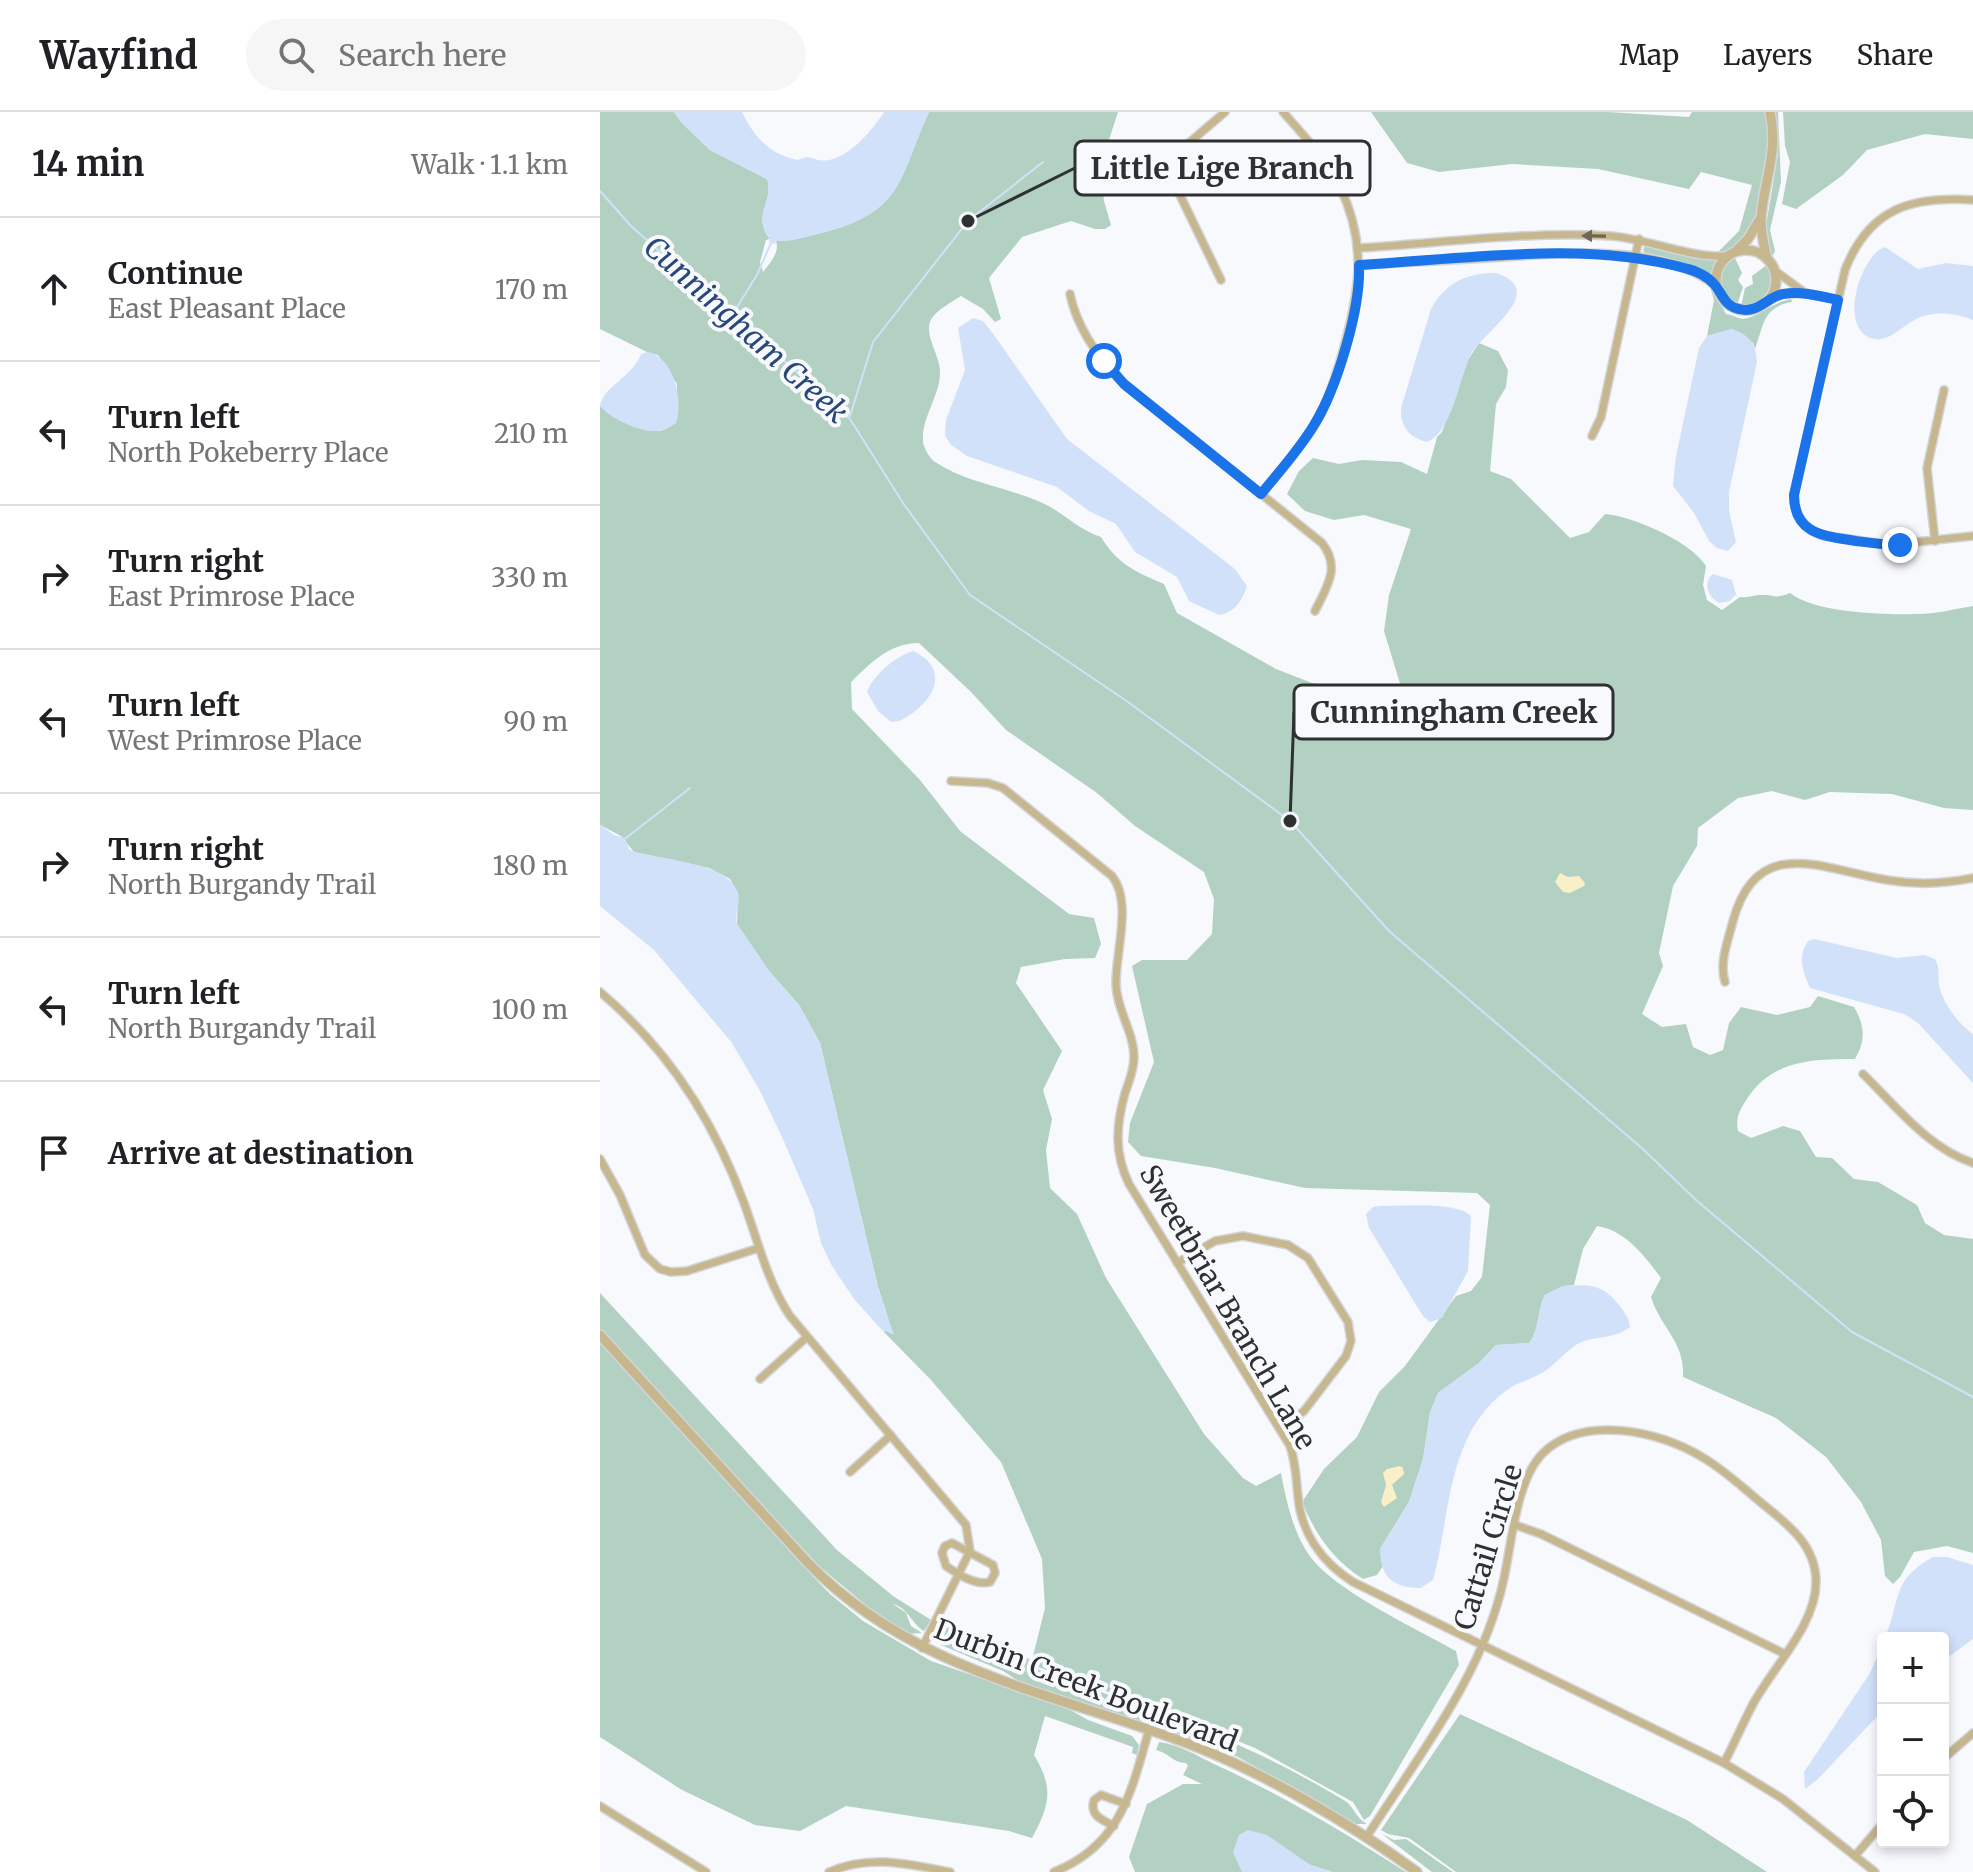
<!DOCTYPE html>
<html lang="en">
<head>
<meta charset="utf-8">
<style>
  :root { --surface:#fff; --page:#f6f6f6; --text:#202124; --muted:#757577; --line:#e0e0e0 }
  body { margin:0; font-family:Merriweather,serif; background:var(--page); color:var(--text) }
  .controls { position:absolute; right:24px; bottom:24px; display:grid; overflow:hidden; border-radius:8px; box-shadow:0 4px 12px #0003 }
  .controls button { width:72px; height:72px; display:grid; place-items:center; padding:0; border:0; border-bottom:2px solid var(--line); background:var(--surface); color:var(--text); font:40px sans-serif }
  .stop { position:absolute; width:24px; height:24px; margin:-18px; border:6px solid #1a73e8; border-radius:50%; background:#fff }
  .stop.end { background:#1a73e8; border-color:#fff; box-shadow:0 2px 8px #0008 }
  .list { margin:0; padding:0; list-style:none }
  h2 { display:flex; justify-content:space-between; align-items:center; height:104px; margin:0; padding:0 32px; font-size:34px }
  h2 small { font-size:26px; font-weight:400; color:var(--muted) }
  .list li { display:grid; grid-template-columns:52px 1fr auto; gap:24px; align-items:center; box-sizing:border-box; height:144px; padding:0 32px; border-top:2px solid var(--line) }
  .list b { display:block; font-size:30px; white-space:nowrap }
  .list p { margin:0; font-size:26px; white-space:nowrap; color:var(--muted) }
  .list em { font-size:26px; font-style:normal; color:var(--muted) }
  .icon { flex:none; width:44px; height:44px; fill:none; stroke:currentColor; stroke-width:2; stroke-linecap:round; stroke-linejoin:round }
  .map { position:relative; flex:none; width:1373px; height:1760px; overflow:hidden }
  header { display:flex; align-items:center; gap:48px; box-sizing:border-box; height:112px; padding:0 40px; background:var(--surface); border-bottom:2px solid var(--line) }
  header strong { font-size:38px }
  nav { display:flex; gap:44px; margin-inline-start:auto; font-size:28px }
  .search { width:560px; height:72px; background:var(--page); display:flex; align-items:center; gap:20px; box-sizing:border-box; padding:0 28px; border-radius:44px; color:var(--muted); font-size:30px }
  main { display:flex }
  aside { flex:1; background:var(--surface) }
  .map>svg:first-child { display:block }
  .green { fill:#b2d1c2 }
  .sand { fill:#f9f0ca }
  .water { fill:#d1e1fa }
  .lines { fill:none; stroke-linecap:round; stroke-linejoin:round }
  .stream { stroke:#d1e1fa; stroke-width:2 }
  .minor-casing { stroke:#d4d5d8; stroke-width:10 }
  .tertiary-casing { stroke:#d4d5d8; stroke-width:12 }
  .minor { stroke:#c6b78f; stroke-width:7 }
  .tertiary { stroke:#c6b78f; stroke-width:9 }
  .oneway { fill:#6b6657 }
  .route { stroke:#1a73e8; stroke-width:10 }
  .labels { text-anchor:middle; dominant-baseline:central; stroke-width:8; stroke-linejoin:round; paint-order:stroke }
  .street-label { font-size:28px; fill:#2f3031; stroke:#f8f9fd }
  .water-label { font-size:30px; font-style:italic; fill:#28487b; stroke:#f8f9fd }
  .leader { fill:none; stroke:#2f3031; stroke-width:3 }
  .callout-dot { fill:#2f3031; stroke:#f8f9fd; stroke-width:3 }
  .callout { fill:#f8f9fd; stroke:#2f3031; stroke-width:3 }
  .callout-label { font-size:30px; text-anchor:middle; font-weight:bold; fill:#2f3031 }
</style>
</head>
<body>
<header>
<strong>Wayfind</strong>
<div class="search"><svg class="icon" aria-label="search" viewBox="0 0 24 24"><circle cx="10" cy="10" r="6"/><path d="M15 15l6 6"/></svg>Search here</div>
<nav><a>Map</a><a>Layers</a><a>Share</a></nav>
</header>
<main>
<aside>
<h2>14 min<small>Walk · 1.1 km</small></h2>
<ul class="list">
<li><svg class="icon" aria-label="ahead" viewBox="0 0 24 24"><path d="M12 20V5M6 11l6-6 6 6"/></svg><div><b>Continue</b><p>East Pleasant Place</p></div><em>170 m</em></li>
<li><svg class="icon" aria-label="left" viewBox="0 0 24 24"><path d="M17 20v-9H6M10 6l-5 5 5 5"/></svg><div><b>Turn left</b><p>North Pokeberry Place</p></div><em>210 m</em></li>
<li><svg class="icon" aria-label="right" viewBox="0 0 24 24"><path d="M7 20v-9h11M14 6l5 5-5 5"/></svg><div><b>Turn right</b><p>East Primrose Place</p></div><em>330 m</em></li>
<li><svg class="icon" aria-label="left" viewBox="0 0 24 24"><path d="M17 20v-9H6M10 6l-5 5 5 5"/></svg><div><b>Turn left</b><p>West Primrose Place</p></div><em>90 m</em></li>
<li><svg class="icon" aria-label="right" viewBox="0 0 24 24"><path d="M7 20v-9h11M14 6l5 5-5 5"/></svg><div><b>Turn right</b><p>North Burgandy Trail</p></div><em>180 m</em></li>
<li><svg class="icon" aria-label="left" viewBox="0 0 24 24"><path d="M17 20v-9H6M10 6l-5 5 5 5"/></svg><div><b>Turn left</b><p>North Burgandy Trail</p></div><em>100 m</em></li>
<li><svg class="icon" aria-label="arrive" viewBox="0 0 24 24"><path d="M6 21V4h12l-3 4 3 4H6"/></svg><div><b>Arrive at destination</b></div></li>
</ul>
</aside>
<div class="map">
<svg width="1373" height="1760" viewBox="0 0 1373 1760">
  <rect width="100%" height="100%" fill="#f8f9fd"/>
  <g class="green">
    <path d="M0 0H74L82 11 110 38 167 67C175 89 151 103 170 127L166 128 160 150 163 160C170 151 180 140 176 129 193 129 208 124 225 120 305 99 299 64 329 0H518L500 56 504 89 511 113 505 117H495L471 109 422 125 389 166 401 207 395 210 383 197 361 184C352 190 337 198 332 206 322 221 340 243 340 259 341 283 321 305 323 330 324 336 330 347 335 350 365 370 405 375 438 389 461 398 478 418 501 425 517 452 536 460 564 472L577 501 676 557 712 571 739 575 788 589 801 575 784 519 789 483 811 417 764 403 734 408 705 399 687 382 699 359 713 346 739 352 762 348 801 350 827 362 837 325 842 320 868 248 879 231 898 239 908 258 906 275 896 292 890 359 911 367 970 426 989 420 1005 402C1032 404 1092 430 1106 454L1103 473 1107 488 1122 498 1140 485C1149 486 1153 483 1162 483 1177 482 1171 488 1190 481 1216 501 1284 503 1317 502 1336 502 1355 497 1373 494V698L1344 696 1292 682 1230 680 1205 688 1172 679 1138 686 1098 716 1097 734 1073 774 1059 841 1063 854 1042 902 1062 915 1086 912 1093 935 1110 943 1123 938 1129 911 1141 895 1177 903 1210 895 1218 884 1254 895C1265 914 1266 928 1255 947 1211 947 1170 948 1145 990 1138 1001 1136 1006 1138 1019L1151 1026 1183 1014 1200 1019 1216 1045 1232 1046 1254 1067 1278 1070 1317 1093 1325 1111 1344 1123 1373 1127V1441L1347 1434 1314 1440 1300 1465 1293 1472 1285 1464 1281 1428 1261 1390 1226 1345 1176 1306 1083 1265C1085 1229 1061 1217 1051 1185L1061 1166C1045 1144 1025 1118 997 1114L983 1137 974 1173 963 1174 945 1183C937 1198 940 1220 929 1231L896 1233 879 1251 838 1281 830 1301 823 1347 809 1390 780 1437 783 1454 777 1463 763 1467C732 1447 716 1423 702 1390L724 1357 757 1325 779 1280 805 1254 856 1184 871 1179 882 1165 890 1093 877 1081 705 1076 615 1056 541 1044 528 1030 530 1011 554 950 532 854 542 848H587L612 822 614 787 604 760 535 714 497 681 406 618 371 580 319 531C289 531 271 551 251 570L252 597 320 668 360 719 469 802 494 806 501 832 495 846 465 847 421 855 416 871 462 939 443 978 452 1007 446 1038 450 1076 477 1102 506 1166 604 1322 643 1366 656 1374 681 1361C686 1388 693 1420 709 1443 733 1478 817 1517 856 1539L859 1553 770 1704 764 1708 753 1690 655 1636 562 1599 438 1555 439 1558 560 1601 556 1614 420 1570 403 1559 341 1533 338 1530 347 1531 361 1527 336 1526 339 1512 432 1548 445 1496 442 1447 401 1350 331 1268 281 1217 285 1220 286 1199 278 1175 220 931 199 893 169 859 137 812 138 782 130 767 109 756 34 740 21 724 0 713V293C10 306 41 318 58 319 64 319 70 314 76 311L77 272 58 243 47 240 0 217Z"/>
    <path d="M771 0H1008L1089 5 1092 0H1165C1172 37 1168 136 1117 141L1139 119 1152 73 1101 60 1089 77 998 57 912 52 839 60 807 51Z"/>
    <polygon points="1175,0 1178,0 1181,70 1170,118 1175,139 1172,145 1165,120 1178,41"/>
    <polygon points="1183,0 1373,0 1373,27 1325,22 1267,38 1243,63 1196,97 1182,92 1190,50 1185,34"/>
    <polygon points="1050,133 1116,148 1112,163 1098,156 1046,143 1043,138 1045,134"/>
    <path d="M1134 144 1142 161 1138 168 1143 175 1137 193C1115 181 1114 158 1134 144Z"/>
    <path d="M1168 152C1179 175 1166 195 1141 195L1145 176 1153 172 1152 164Z"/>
    <path d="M1109 171 1126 202C1130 202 1140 207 1143 207 1159 205 1173 190 1191 187L1192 190C1163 195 1164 212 1155 237L1153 231 1132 217 1107 224 1114 188Z"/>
    <path d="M0 1181 237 1438 293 1484 331 1508 324 1519C311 1511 308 1496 293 1492L306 1501 311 1514 322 1521 308 1522 279 1504 219 1454 0 1217Z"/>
    <path d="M0 1230 202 1453 230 1482 263 1509 331 1549 467 1596 488 1608 532 1624 539 1633 537 1643 532 1641 533 1635 445 1604 434 1643C454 1676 450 1693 432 1726L409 1719 246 1694 200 1719 155 1713 82 1678 0 1625Z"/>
    <polygon points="860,1602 1087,1708 1167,1760 856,1760 809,1726 788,1722 781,1718"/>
    <path d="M566 1604C630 1627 683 1652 742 1687 754 1693 755 1706 767 1712H756L638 1645 563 1616Z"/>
    <path d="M559 1630C578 1632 598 1644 616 1653 682 1683 745 1721 806 1760H535L529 1745 547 1692 583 1672H602L583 1663 588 1654 586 1651C573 1651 569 1641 556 1638Z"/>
    <polygon points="782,1722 794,1728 806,1727 853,1760 832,1760"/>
  </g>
  <g class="sand">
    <polygon points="960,761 968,765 979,764 985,771 984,774 970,781 963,780 955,770"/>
    <polygon points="800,1354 803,1356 804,1362 792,1373 797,1386 784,1395 781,1390 786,1373 783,1361 787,1357"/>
  </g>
  <g class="water">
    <path d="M74 0H142C154 25 170 43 198 48L206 45C210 45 214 47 218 48 244 53 272 19 284 0H329C300 64 304 100 225 120 209 124 192 130 176 129L175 132 169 130 170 127C151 103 175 89 167 67L110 38 82 11Z"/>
    <path d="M1285 135 1318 157 1346 151 1373 154V208C1358 202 1340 199 1324 204 1307 208 1291 231 1274 227 1236 218 1261 142 1285 135Z"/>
    <path d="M896 161C951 179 881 221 870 244 859 268 852 320 827 330 810 326 800 315 801 296L831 197C845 171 866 161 896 161Z"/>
    <path d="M373 206 383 209 394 223 467 327 635 457 647 474C642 489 635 500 619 503L589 489 577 465 535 440 516 412 489 399 457 375 367 344 350 332 345 323 346 308 365 258 358 216Z"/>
    <path d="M1132 217C1149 223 1156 231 1157 250L1129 380V398L1136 430 1128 439 1117 436 1109 429 1094 401 1073 374 1076 344 1099 236 1107 224Z"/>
    <path d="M47 240C74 244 84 289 76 311 68 316 60 320 51 319 36 318 10 306 0 294 4 273 32 266 41 242Z"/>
    <path d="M1113 462 1132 468 1136 482 1130 489 1119 491C1108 485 1102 471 1113 462Z"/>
    <path d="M313 539C346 554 339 581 314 600 307 605 301 610 291 610L278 599 267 580C273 563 296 544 313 539Z"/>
    <path d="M0 713 14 723 25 726 29 737 34 740C60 747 130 751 138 781 141 792 134 802 137 812L169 859 199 893 220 931 278 1175 294 1223 281 1217 254 1187 232 1154 221 1131 213 1097 182 1025 160 979 132 931 54 838 0 794Z"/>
    <path d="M1214 827 1297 846 1324 843 1335 847C1340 856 1338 863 1339 873 1342 890 1359 913 1373 922V971L1318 911 1304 902 1210 876C1203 860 1197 845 1208 829Z"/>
    <path d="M780 1094C801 1094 857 1089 871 1104L868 1159 842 1206 830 1210 823 1204 769 1116 766 1102 773 1095Z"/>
    <path d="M963 1174C992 1172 1004 1172 1022 1197 1027 1204 1029 1207 1030 1215 1013 1229 990 1222 973 1235 961 1244 953 1255 940 1262 930 1268 916 1271 907 1278 846 1322 851 1403 833 1468L821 1476C794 1476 780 1466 780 1437L809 1390 823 1347 830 1301 838 1281 879 1251 896 1233 929 1231C939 1219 937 1198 945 1183Z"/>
    <path d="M1333 1445H1347L1373 1453V1527L1343 1549V1526H1285C1301 1488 1291 1468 1333 1445Z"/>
    <polygon points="1283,1531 1283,1598 1218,1667 1205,1677 1204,1660 1270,1561"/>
    <polygon points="648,1718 667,1723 709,1752 733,1760 642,1760 633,1740 639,1723"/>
  </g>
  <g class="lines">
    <g class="stream">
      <polyline points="0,79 31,114 250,307 303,391 370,483 528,590 690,709 789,819 1044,1038 1096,1088 1252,1220 1373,1285"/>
      <polyline points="132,203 157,163 171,131"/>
      <polyline points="250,304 273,230 368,109 443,50"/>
      <polyline points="26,726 90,676"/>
    </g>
    <g class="minor-casing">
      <g id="minor">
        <path d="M1373 88C1312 84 1269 96 1245 158L1194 383C1194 403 1203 416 1221 423L1288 433 1373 424"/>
        <path d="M758 136C842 131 927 119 1011 124 1049 127 1089 146 1126 144"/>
        <path d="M759 153C802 151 845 148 888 146 955 142 1061 129 1116 174"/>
        <polyline points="621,168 577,77 574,60 578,44 583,36 625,0"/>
        <polyline points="1205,181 1238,188"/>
        <path d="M470 182C477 216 500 248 524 272L722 431C741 455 727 475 715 499"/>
        <polyline points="1169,187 1182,182 1205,181 1174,158"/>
        <polyline points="992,324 1001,305 1039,127"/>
        <path d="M661 382C679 360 699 338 714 314 727 293 734 269 741 246 759 183 769 134 739 73 725 45 703 23 683 0"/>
        <polyline points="1335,429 1327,356 1344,278"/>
        <path d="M351 669 388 671 403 676 512 764C533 790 515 841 516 873 517 899 534 920 534 945 534 958 529 970 525 981 516 1013 514 1041 529 1072L690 1334C696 1351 696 1366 698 1384 701 1421 722 1450 753 1470L1124 1651 1183 1687 1275 1760"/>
        <path d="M1125 870C1119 850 1128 829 1133 809 1157 720 1224 758 1287 768 1316 773 1344 772 1373 766"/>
        <path d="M0 880C67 936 114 1009 144 1091 158 1129 167 1169 190 1204L366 1413 370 1439 322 1536"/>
        <path d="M1263 962C1297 995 1328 1036 1373 1051"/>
        <polyline points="0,1047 20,1083 45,1143 60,1157 71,1160 87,1159 159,1136"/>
        <polyline points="577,1151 615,1129 643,1124 688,1133 708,1146 748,1210 751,1229 746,1244 704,1299 680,1317"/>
        <polyline points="160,1267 207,1225"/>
        <polyline points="250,1360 291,1323"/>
        <polyline points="915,1413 941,1422 1185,1542"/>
        <path d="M352 1431 393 1453 395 1461 390 1470C375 1474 358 1462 346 1454L342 1441 345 1434Z"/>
        <polyline points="1343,1647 1373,1621"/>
        <polyline points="0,1694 106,1760"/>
        <path d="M514 1714C503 1708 489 1704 494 1688L501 1683 526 1692"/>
        <path d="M766 1726C818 1644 884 1562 904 1466 912 1430 916 1368 943 1341 983 1302 1060 1319 1102 1345 1123 1357 1141 1374 1159 1389 1186 1411 1216 1432 1216 1470 1216 1513 1173 1555 1153 1592 1143 1611 1134 1632 1124 1651"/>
        <polyline points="1255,1744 1283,1711"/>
        <path d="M229 1760C270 1742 308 1752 350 1760"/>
        <path d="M454 1760C521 1733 531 1680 549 1618"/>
      </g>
    </g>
    <g class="tertiary-casing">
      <g id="tertiary">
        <circle cx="1146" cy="168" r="30"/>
        <polyline points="1137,138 1148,127 1160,107"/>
        <path d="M1167 147C1164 134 1161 122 1161 108 1163 69 1179 43 1170 0"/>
        <path d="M0 1223 208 1451C312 1558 449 1580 584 1630 660 1658 751 1712 817 1760"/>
      </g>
    </g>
    <use href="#minor" class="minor"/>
    <use href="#tertiary" class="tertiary"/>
  </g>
  <defs><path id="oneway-solid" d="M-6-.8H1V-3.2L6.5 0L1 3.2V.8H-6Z" transform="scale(2)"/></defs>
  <use class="oneway" href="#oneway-solid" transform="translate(994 124) rotate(-179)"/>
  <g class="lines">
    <path class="route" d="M504 249 524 272 661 382C679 360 699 338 714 313 737 276 761 196 759 153 865 147 985 128 1088 157 1097 159 1108 165 1114 172 1123 182 1124 194 1139 197 1158 202 1167 185 1183 182 1202 179 1220 184 1238 188L1194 383C1194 423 1225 424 1256 429 1271 431 1285 433 1300 433"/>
  </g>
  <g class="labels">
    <g class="street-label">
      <text transform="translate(628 1195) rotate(60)">Sweetbriar Branch Lane</text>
      <text transform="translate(888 1435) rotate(-73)">Cattail Circle</text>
      <text transform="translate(486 1573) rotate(21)">Durbin Creek Boulevard</text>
    </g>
    <g class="water-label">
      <text transform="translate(146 217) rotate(42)">Cunningham Creek</text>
    </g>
  </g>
  <path class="leader" d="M368 109L475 56M690 709L694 600"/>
  <g class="callout-dot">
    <circle cx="368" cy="109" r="8"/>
    <circle cx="690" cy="709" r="8"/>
  </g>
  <g class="callout">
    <rect x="475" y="29" width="295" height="54" rx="8"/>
    <rect x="694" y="573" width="319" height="54" rx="8"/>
  </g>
  <g class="callout-label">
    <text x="622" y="67">Little Lige Branch</text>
    <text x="854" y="611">Cunningham Creek</text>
  </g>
</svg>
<div class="controls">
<button>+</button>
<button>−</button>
<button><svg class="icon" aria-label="locate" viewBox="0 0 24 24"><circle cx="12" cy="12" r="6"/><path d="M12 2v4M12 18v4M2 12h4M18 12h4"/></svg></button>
</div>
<div class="stop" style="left:504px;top:249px"></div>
<div class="stop end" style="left:1300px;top:433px"></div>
</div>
</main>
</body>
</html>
